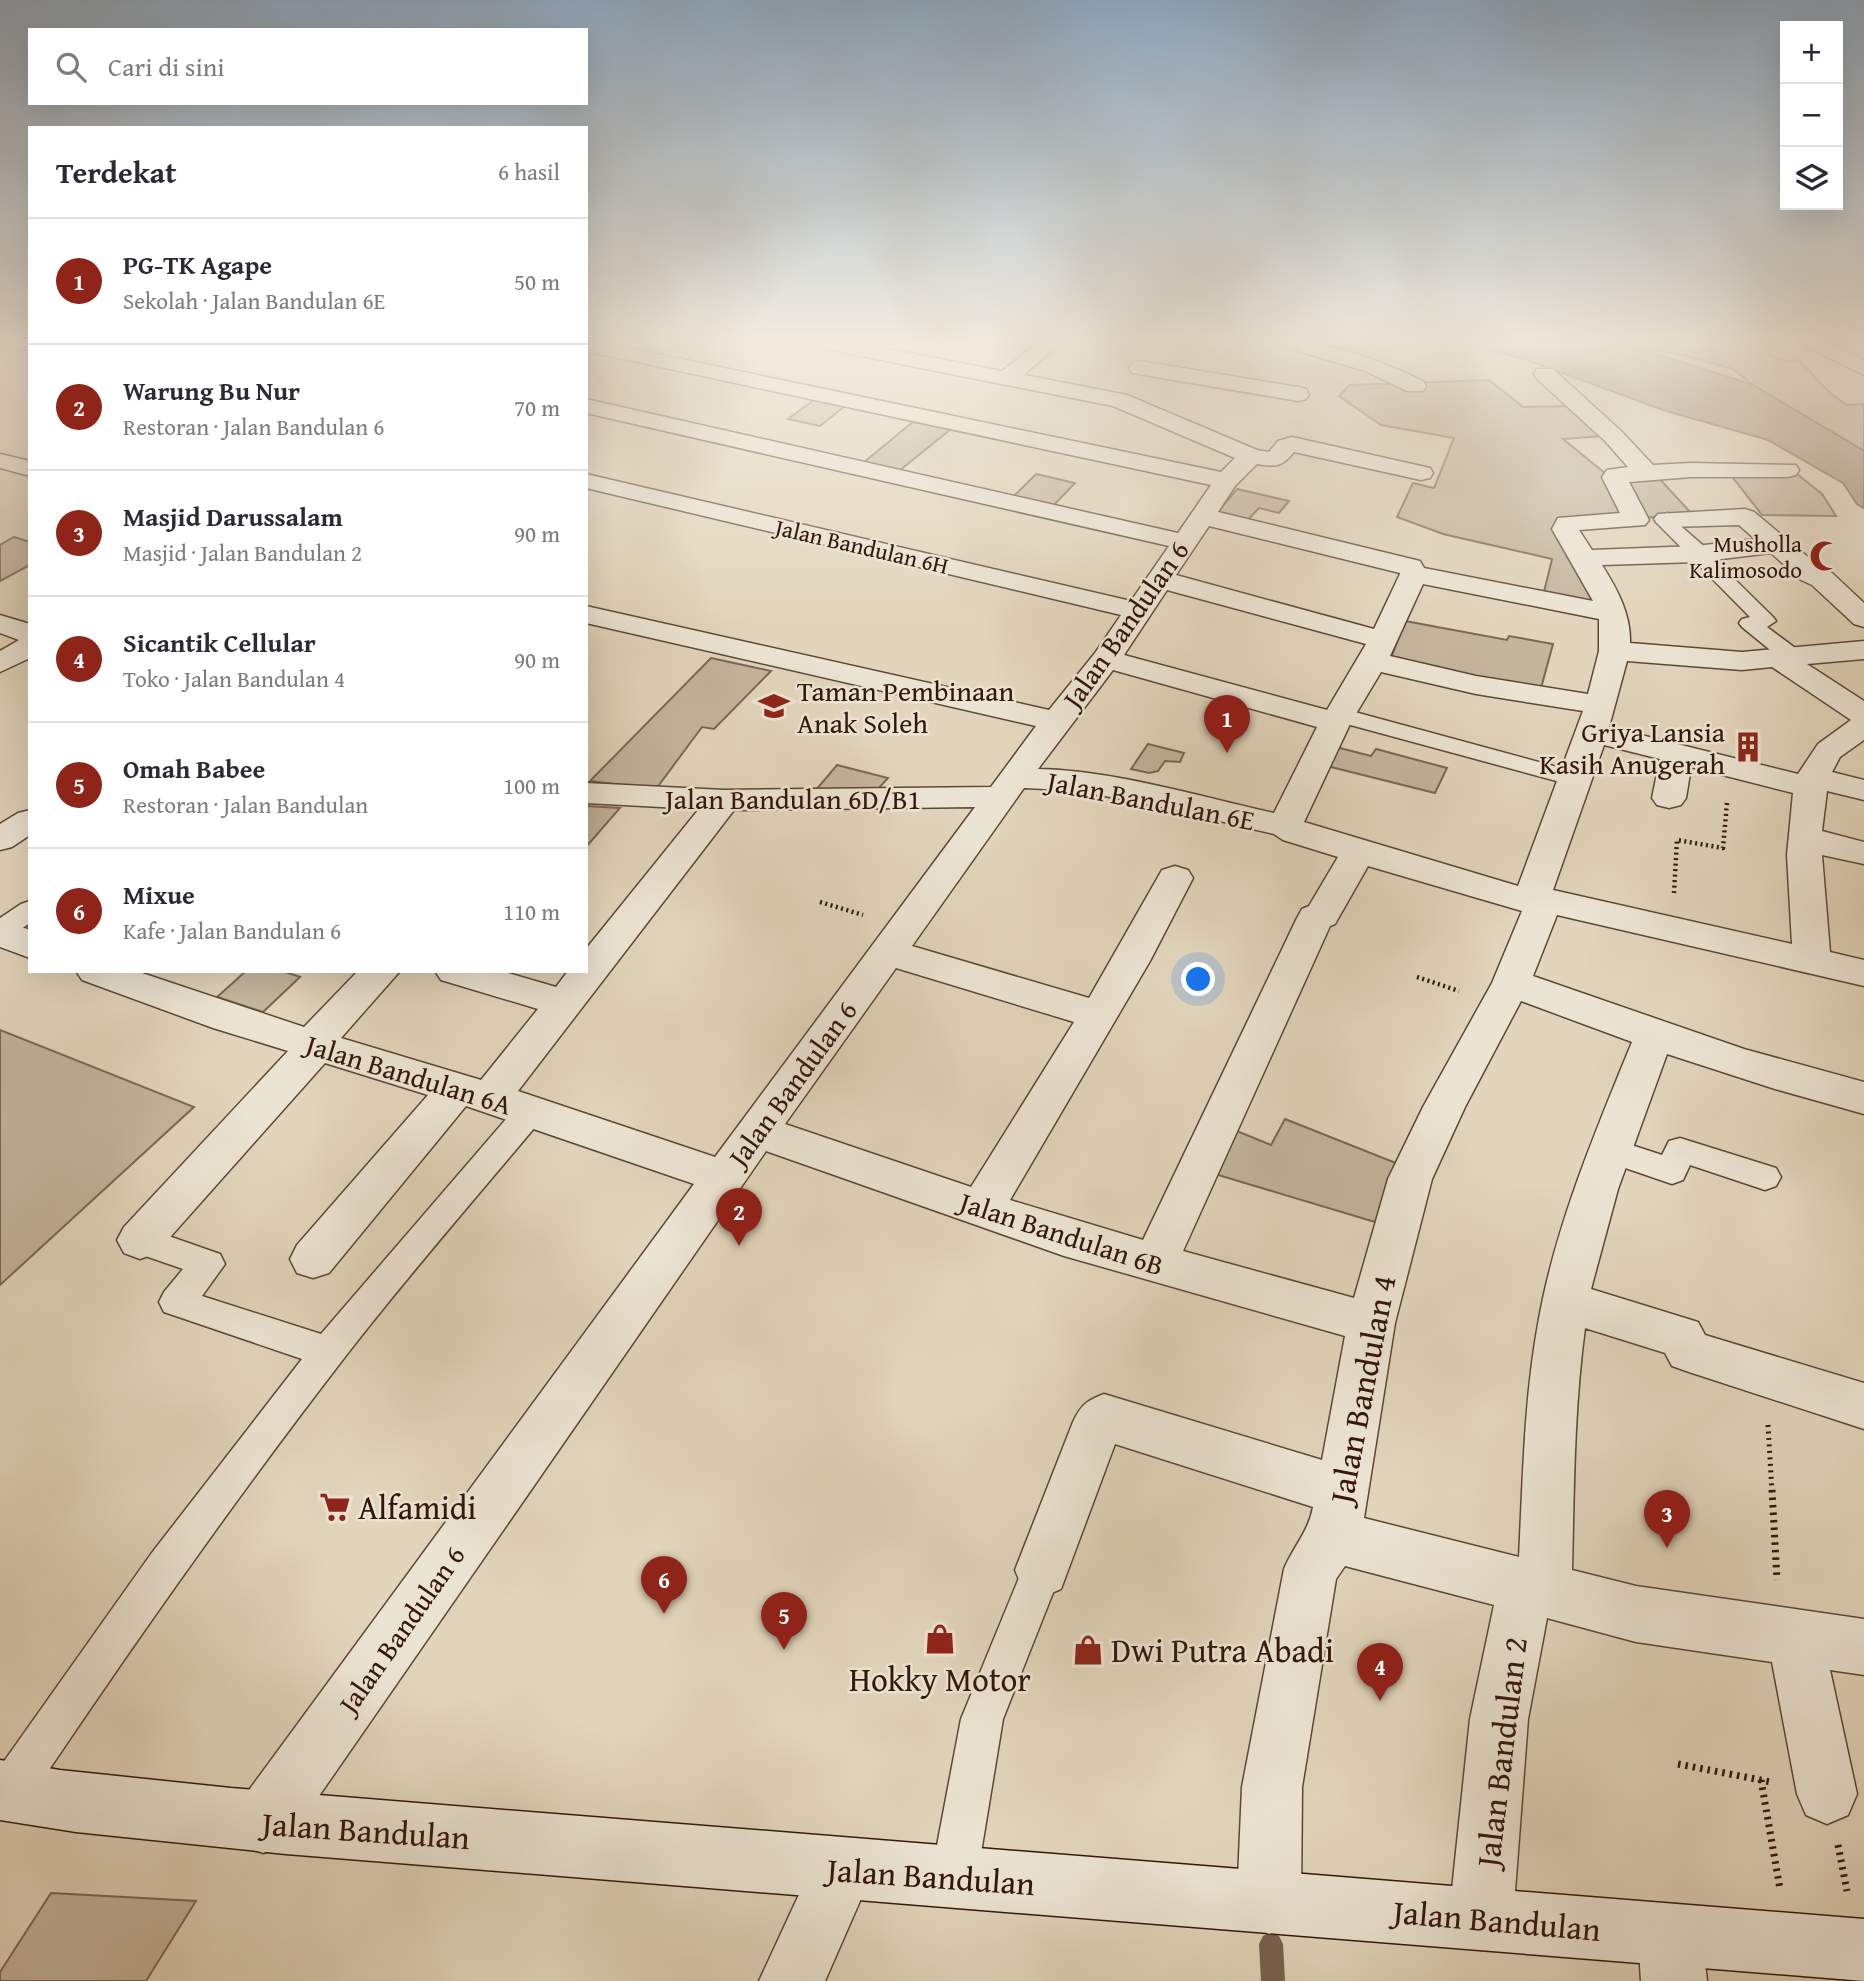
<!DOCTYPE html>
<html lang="id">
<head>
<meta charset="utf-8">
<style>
  :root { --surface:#fff; --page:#f7f7f7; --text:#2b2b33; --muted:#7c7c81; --line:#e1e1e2; --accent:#8f2418 }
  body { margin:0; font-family:"Gentium Book Plus",serif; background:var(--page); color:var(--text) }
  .controls { position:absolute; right:21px; top:21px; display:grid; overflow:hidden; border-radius:0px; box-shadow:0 7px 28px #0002 }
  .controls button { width:63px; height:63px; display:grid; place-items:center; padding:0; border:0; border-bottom:2px solid var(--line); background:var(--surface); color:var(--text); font:35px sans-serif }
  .you { position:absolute; left:1199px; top:980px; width:24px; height:24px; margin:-18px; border:5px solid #fff; border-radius:50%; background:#1a73e8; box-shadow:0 0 0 10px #1a73e833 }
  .badge { display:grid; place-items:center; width:46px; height:46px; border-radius:50%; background:var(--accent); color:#fff; font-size:23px; font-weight:700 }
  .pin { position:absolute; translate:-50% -58px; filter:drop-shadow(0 2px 4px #0008) }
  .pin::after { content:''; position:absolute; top:37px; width:24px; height:21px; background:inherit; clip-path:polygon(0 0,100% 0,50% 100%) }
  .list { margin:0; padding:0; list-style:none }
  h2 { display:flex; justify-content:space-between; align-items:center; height:91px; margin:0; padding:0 28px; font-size:30px }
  h2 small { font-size:23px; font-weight:400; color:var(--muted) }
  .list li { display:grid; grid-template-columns:46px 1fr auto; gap:21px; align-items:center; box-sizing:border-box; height:126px; padding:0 28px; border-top:2px solid var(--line) }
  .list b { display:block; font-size:26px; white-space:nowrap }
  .list p { margin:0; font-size:23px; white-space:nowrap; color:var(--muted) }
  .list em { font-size:23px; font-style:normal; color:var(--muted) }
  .icon { flex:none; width:38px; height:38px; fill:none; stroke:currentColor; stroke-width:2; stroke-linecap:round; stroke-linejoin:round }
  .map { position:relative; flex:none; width:1864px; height:1981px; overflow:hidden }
  .search { position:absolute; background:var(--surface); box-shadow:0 7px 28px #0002; left:28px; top:28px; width:560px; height:77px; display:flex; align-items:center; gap:18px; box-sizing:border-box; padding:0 24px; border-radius:0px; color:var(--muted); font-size:26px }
  .panel { position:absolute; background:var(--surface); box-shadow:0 7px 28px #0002; left:28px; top:126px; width:560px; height:847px; border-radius:0px }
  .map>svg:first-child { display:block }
  .green { fill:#c4b59d; stroke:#7c6654; stroke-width:2 }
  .water { fill:#a7947f; stroke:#796250; stroke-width:2 }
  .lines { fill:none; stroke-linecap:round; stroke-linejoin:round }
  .stream { fill:#796250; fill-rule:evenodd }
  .lane-casing { stroke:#604636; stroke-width:3 }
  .street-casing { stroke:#604636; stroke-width:3 }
  .secondary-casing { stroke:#34160a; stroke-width:3 }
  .path-far2 { stroke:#34160a; stroke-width:4.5; stroke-dasharray:2 3.5; stroke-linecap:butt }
  .path-far1 { stroke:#34160a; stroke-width:5; stroke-dasharray:2 4.5; stroke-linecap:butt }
  .path { stroke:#34160a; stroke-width:7; stroke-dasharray:2.5 5; stroke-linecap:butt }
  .lane { fill:#ece4d3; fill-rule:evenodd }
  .street { fill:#ece4d3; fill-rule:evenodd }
  .secondary { fill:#ece4d3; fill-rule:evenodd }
  .labels { text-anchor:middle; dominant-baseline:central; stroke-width:5; stroke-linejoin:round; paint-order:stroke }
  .far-poi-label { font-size:23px; fill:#34160a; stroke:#ece4d3; text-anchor:end }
  .far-street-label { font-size:23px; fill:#34160a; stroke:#ece4d3 }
  .street-label { font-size:28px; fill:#34160a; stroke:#ece4d3 }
  .poi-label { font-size:28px; fill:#34160a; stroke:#ece4d3; text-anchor:start }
  .near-street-label { font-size:33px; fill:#34160a; stroke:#ece4d3 }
  .near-poi-label { font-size:33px; fill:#34160a; stroke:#ece4d3; text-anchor:start }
</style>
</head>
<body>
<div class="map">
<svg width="1864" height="1981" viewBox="0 0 1864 1981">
  <rect width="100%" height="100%" fill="#e2d5bb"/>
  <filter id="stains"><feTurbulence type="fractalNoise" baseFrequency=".00286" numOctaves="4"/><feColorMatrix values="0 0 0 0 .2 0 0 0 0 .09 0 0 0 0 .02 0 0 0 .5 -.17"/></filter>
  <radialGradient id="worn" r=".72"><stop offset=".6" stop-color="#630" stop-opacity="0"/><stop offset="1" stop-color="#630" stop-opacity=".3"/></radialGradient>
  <g class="green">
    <polygon points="1602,343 1758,343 1770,348 1770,355 1785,361 1799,360 1830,393 1847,405 1864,404 1864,451 1753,385 1733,369 1679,354"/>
    <polygon points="1489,380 1523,407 1571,406 1604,436 1563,439 1606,474 1630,515 1561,520 1601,607 1543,596 1552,559 1443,534 1397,517 1413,483 1434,488 1454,438 1381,425 1339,396 1350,385"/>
    <polygon points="814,400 845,406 820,426 788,419"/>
    <polygon points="914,421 951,429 899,471 863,463"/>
    <polygon points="1036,474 1075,483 1052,507 1012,498"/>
    <polygon points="1655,474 1692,514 1643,518 1623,477"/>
    <polygon points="1730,474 1797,474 1822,494 1836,516 1762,515"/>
    <polygon points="1237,489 1289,501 1279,513 1259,508 1247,521 1216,514"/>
    <polygon points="14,537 30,542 30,565 0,581 0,545"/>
    <polygon points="1405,621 1507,640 1509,636 1553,644 1541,688 1390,661"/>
    <polygon points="711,658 771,671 714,729 702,727 656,789 590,781"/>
    <polygon points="1148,744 1184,753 1180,762 1165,761 1158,771 1149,773 1131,769"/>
    <polygon points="1336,747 1371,756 1376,749 1447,768 1435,793 1327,766"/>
    <polygon points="837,765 888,778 877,790 815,791"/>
    <polygon points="586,806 620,808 586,847"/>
    <polygon points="246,971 282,971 300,977 263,1012 217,997"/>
    <polygon points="0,1030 194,1107 0,1285"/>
    <polygon points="1285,1119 1401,1165 1375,1222 1208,1172 1232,1129 1271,1145"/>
    <polygon points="51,1893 196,1901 146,1981 0,1981 0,1972"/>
  </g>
  <polygon class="water" points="1468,343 1602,343 1664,356 1753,385 1864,451 1864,508 1857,504 1843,483 1768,440 1663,410 1524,359"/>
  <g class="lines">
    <polygon class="stream" points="1271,1932 1279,1936 1283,1944 1285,1981 1261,1981 1259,1944 1263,1936"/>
    <g class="lane-casing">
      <g id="lane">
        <polygon points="1667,513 1674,515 1675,521 1707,549 1709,554 1773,617 1776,621 1767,627 1802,653 1805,658 1802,663 1786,663 1742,627 1739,623 1742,619 1750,617 1655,521"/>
        <polygon points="1340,708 1583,774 1587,779 1583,784 1575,786 1332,720 1329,715 1332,710"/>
        <polygon points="30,901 30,923 9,937 0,940 0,918 21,904"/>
        <path d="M530 1100 541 1104 545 1112 541 1120C474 1200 405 1279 341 1362 230 1506 125 1656 24 1807L9 1814 0 1810V1767L151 1554 302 1359 164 1312 159 1302 164 1292 183 1269 128 1250 124 1240 128 1230 140 1226 220 1254 225 1264 202 1296 321 1334 519 1104Z"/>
        <polygon points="1610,1138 1662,1155 1669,1141 1680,1138 1776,1168 1781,1177 1776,1186 1765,1190 1690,1165 1683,1180 1672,1184 1599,1159 1594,1150 1599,1141"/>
        <polygon points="1042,1550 1056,1556 1062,1570 1003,1719 977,1877 970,1893 954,1900 938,1893 931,1877 961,1719 1028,1556"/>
      </g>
    </g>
    <g class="street-casing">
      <g id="street">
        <polygon points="4,343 30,343 30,352 8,347"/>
        <path d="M586 343H605L1221 472 1235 458 1113 406 826 349 819 347 815 343H857L1002 371 1037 343H1060L1024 375 1127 395 1257 450 1269 452 1278 441 1292 437 1430 468 1433 473 1430 478 1421 480 1294 452C1282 467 1276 467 1257 464L1235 486 1218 512 1420 561 1424 568 1593 601 1552 529 1558 518 1620 513 1602 477 1607 470 1628 467 1605 441 1537 379 1534 374 1537 369H1553L1621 431 1653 465 1691 463 1796 465 1799 470 1796 475 1787 477H1691L1629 482 1649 520 1645 525 1579 530 1592 550 1696 546 1755 539 1739 525 1667 527 1658 524 1654 519 1658 514 1745 509 1754 512 1821 568 1832 573 1864 603V627L1854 624 1812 585 1801 580 1771 553 1697 562 1602 565C1617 589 1631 614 1630 643L1742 652 1864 641V659L1807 664 1864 701V740L1840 757 1832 772 1864 780V800L1827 791 1822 831 1864 842V864L1822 855 1830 952 1864 960V986L1557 915 1533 976 1744 1049 1864 1082V1114L1775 1089 1667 1054 1618 1189 1591 1289 1698 1322 1705 1335 1864 1383V1429L1689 1372 1672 1366 1665 1353 1585 1328C1574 1409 1574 1489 1572 1570L1636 1586 1864 1619V1675L1830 1670 1857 1794 1848 1815 1827 1824 1806 1815 1797 1794 1772 1662 1636 1642 1547 1618 1528 1719 1513 1918 1503 1940 1481 1950 1459 1940 1449 1918 1470 1719 1494 1605 1345 1566 1336 1579 1302 1787 1301 1902 1291 1924 1269 1934 1247 1924 1237 1902 1242 1787 1284 1569C1293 1547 1309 1531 1313 1507L1115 1444 1061 1589 1042 1597 1023 1589 1015 1570 1073 1422C1081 1405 1086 1401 1104 1394L1322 1460 1345 1336 1064 1256 766 1151 285 1845 263 1853 241 1845 233 1823 241 1801 694 1184 466 1106 329 1273 313 1278 297 1273 290 1259 297 1245 428 1095 325 1063 156 1253 140 1259 124 1253 117 1240 124 1227 288 1051 213 1028 82 980 76 971H136L304 1027 358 971H400L341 1038 481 1080 538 1009 441 980 435 971H501L556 987 568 971H586V949L699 809 586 803V783L724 790 991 787 1036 726 586 623V606L1049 710 1095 653 1121 615 586 488V474L1131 601 1169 546 586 413V399L1178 533 1211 485 586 351ZM1209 526 1400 573V574L1374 629 1176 575ZM1423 584 1599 619V651L1588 694 1476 676 1390 656ZM1167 590 1366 644 1327 710 1124 655ZM1627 661 1742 670 1772 667 1851 720 1818 744 1798 774 1609 727ZM1113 670 1317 727 1274 813C1201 797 1112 770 1038 769ZM1381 672 1476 694 1583 711 1518 886 1304 822 1351 722ZM1604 745 1660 759 1652 798 1657 805 1669 808 1681 805 1686 798 1691 767 1793 793 1787 855 1792 944 1553 890ZM1024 788C1108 790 1192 815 1274 834L1283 840 1338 857 1309 906 1302 909 1297 918 1143 1240 1010 1200 1150 961 1193 878 1188 870 1175 866 1162 870 1089 998 912 946ZM975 807 715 1157 518 1091 734 810ZM1368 866 1522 911 1492 983 1423 1107 1388 1179 1354 1298 1183 1251 1330 926 1335 924ZM896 968 1074 1022 971 1187 785 1124ZM1521 1001 1632 1042C1595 1133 1555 1226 1538 1324 1524 1401 1523 1479 1519 1557L1364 1518 1395 1323 1432 1179 1465 1107Z"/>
        <path d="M1281 343C1331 340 1378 360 1423 381L1426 386 1423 391H1407L1365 371 1285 347Z"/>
        <polygon points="1803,343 1830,343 1864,360 1864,375 1807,347"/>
        <polygon points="1140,361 1298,387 1306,389 1309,394 1306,399 1298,401 1132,373 1129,368 1132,363"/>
        <polygon points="0,454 30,461 30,476 0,468"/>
        <polygon points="0,615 30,624 30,658 0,672 0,651 19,640 0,633"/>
        <polygon points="30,810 30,835 12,847 0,850 0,824 18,813"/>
        <polygon points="0,919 30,930 30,958 0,947"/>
        <polygon points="843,1838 865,1847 874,1869 825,1981 759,1981 821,1847"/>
        <polygon points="1670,1904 1693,1913 1702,1936 1707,1981 1641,1981 1638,1936 1647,1913"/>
      </g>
    </g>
    <g class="secondary-casing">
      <polygon id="secondary" points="0,1760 60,1770 231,1788 1864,1919 1864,1981 286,1854 76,1832 0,1820"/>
    </g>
    <g class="path-far2">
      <polyline points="1674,893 1677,840 1723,848 1727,803"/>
      <polyline points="820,902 863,915"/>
      <polyline points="1417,977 1459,991"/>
    </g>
    <polyline class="path-far1" points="1768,1425 1772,1492"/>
    <g class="path">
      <polyline points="1772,1490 1777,1580"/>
      <polyline points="1678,1764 1771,1782"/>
      <polyline points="1761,1780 1780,1889"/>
      <polyline points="1838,1845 1847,1891"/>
    </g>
    <use href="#lane" class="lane"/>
    <use href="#street" class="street"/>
    <use href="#secondary" class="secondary"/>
  </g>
  <linearGradient id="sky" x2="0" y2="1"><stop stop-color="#8ea7be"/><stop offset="0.55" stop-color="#f2ece0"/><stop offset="1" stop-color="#f2ece0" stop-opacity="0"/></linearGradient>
  <rect width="1864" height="620" fill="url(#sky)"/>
  <defs>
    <g id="mosque-bare" transform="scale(2.415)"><path d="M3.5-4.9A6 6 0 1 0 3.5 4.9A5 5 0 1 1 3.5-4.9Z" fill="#8f2418" stroke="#ece4d3" stroke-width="2.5" paint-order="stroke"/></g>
    <g id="school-bare" transform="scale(2.415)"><path d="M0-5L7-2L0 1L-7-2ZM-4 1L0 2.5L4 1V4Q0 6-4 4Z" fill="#8f2418" stroke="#ece4d3" stroke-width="2.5" paint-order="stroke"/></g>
    <g id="building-bare" transform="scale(2.415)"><path d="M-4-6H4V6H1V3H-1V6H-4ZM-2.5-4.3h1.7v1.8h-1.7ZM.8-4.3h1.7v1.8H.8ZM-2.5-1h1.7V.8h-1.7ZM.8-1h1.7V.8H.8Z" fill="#8f2418" stroke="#ece4d3" stroke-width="2.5" paint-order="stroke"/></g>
    <g id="supermarket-bare" transform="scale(2.415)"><path d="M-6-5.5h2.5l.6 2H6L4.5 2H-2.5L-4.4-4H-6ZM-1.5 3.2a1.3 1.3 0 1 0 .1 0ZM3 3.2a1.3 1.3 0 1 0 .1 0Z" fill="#8f2418" stroke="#ece4d3" stroke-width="2.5" paint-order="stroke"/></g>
    <g id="shop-bare" transform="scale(2.415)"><path d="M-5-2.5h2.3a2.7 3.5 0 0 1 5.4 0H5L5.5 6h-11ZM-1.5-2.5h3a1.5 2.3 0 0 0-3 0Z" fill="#8f2418" stroke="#ece4d3" stroke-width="2.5" paint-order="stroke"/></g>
  </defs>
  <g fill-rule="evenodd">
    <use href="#mosque-bare" x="1825" y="556"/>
    <use href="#school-bare" x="774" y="706"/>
    <use href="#building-bare" x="1748" y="747"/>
    <use href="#supermarket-bare" x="335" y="1507"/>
    <use href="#shop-bare" x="940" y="1639"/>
    <use href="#shop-bare" x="1088" y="1650"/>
  </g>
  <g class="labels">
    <g class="far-poi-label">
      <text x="1802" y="543">Musholla<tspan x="1802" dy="26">Kalimosodo</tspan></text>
    </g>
    <g class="far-street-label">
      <text transform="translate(862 546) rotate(13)">Jalan Bandulan 6H</text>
    </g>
    <g class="street-label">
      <text transform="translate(1125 624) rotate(-55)">Jalan Bandulan 6</text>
      <text x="793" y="798">Jalan Bandulan 6D/B1</text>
      <text transform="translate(1151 800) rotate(11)">Jalan Bandulan 6E</text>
      <text transform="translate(409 1074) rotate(17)">Jalan Bandulan 6A</text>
      <text transform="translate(792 1083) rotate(-54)">Jalan Bandulan 6</text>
      <text transform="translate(1062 1233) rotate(18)">Jalan Bandulan 6B</text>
      <text transform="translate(401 1629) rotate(-55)">Jalan Bandulan 6</text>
    </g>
    <g class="poi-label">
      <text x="797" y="690">Taman Pembinaan<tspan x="797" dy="32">Anak Soleh</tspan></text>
      <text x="1725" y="731" text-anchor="end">Griya Lansia<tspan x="1725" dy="32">Kasih Anugerah</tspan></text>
    </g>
    <g class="near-street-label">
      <text transform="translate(1362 1389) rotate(-79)">Jalan Bandulan 4</text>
      <text transform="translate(1501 1752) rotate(-83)">Jalan Bandulan 2</text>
      <text transform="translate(366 1830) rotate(4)">Jalan Bandulan</text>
      <text transform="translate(931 1876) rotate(4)">Jalan Bandulan</text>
      <text transform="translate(1497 1920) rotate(5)">Jalan Bandulan</text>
    </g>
    <g class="near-poi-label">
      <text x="358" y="1507">Alfamidi</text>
      <text x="1111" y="1650">Dwi Putra Abadi</text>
      <text x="940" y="1679" text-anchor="middle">Hokky Motor</text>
    </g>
  </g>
  <rect width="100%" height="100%" filter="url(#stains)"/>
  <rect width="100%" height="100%" fill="url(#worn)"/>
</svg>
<div class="controls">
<button>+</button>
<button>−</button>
<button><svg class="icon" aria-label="layers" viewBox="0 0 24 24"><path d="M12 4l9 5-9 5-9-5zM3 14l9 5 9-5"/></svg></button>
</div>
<div class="you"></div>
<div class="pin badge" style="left:1227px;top:753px">1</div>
<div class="pin badge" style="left:739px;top:1246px">2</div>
<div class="pin badge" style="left:1667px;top:1548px">3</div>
<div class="pin badge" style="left:1380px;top:1701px">4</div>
<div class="pin badge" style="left:784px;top:1650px">5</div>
<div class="pin badge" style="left:664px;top:1614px">6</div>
<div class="search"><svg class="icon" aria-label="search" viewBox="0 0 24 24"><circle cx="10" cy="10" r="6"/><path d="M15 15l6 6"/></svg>Cari di sini</div>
<section class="panel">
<h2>Terdekat<small>6 hasil</small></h2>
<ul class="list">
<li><span class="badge">1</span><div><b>PG-TK Agape</b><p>Sekolah · Jalan Bandulan 6E</p></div><em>50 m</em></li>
<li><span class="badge">2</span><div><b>Warung Bu Nur</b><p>Restoran · Jalan Bandulan 6</p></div><em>70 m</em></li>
<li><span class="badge">3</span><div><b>Masjid Darussalam</b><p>Masjid · Jalan Bandulan 2</p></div><em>90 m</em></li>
<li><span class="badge">4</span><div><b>Sicantik Cellular</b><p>Toko · Jalan Bandulan 4</p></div><em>90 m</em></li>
<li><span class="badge">5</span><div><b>Omah Babee</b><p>Restoran · Jalan Bandulan</p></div><em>100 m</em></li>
<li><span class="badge">6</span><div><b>Mixue</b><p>Kafe · Jalan Bandulan 6</p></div><em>110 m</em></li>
</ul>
</section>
</div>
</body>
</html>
